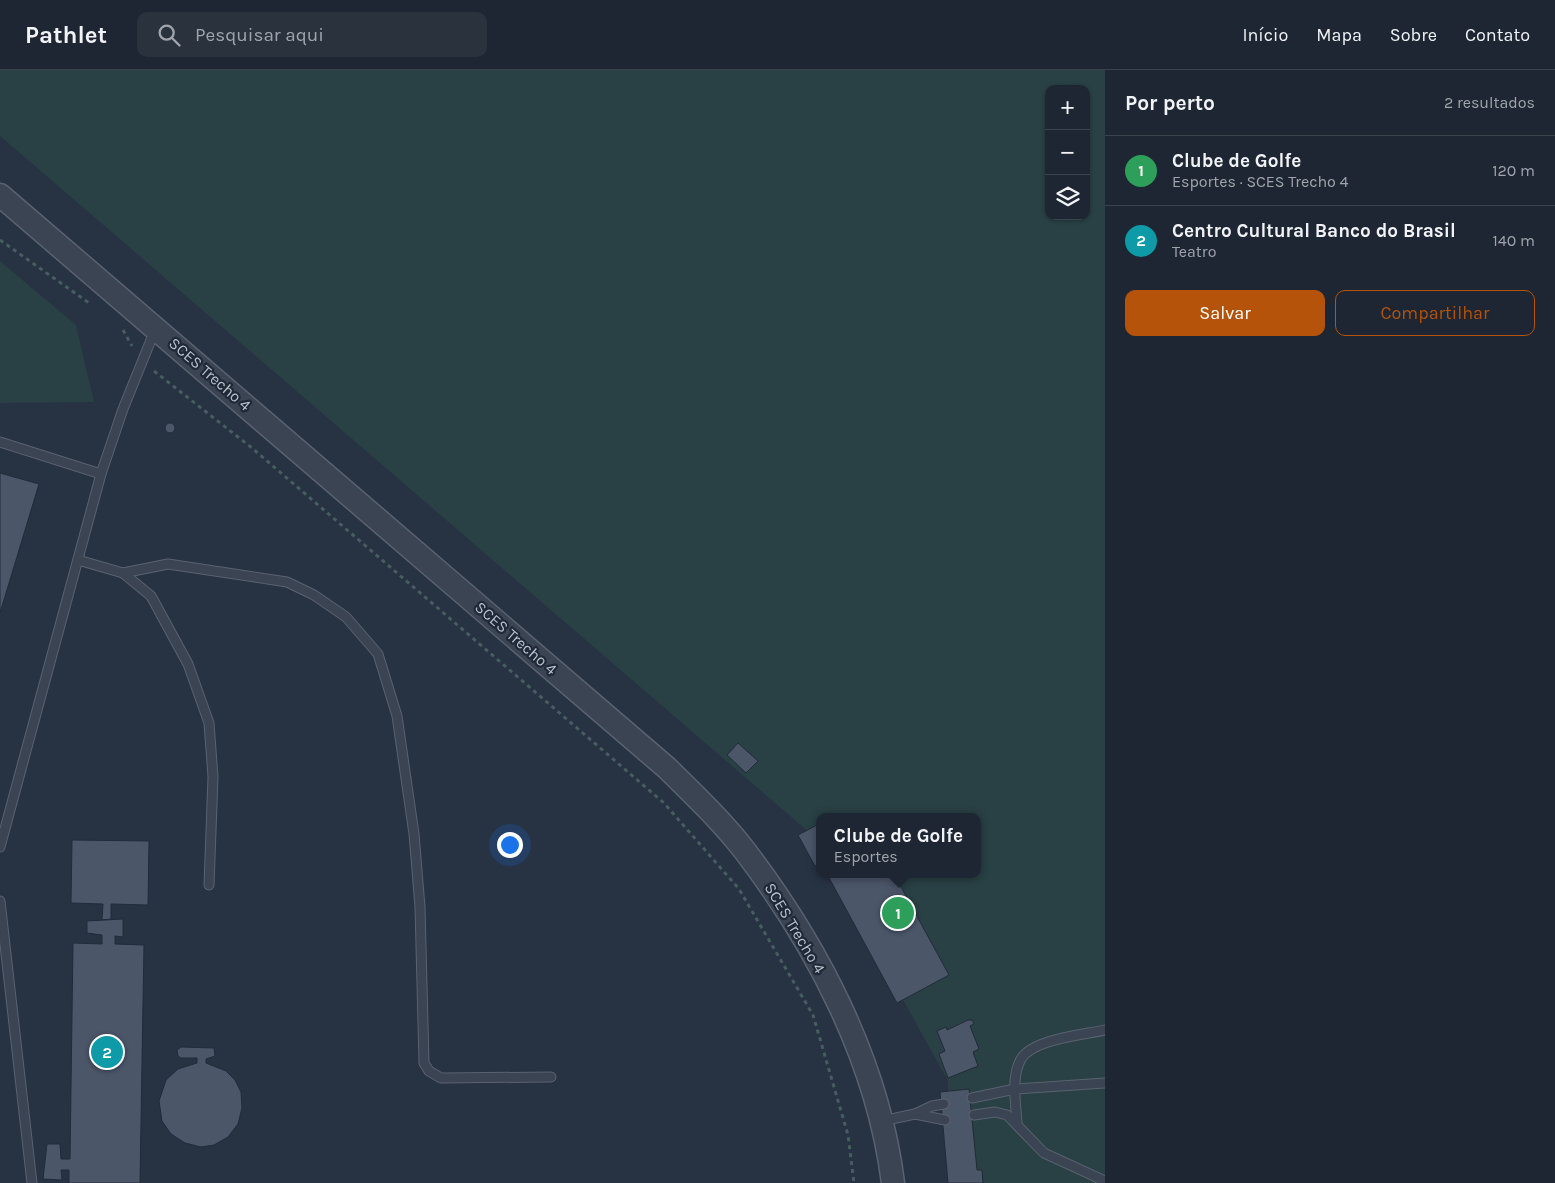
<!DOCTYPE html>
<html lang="pt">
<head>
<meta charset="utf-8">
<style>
  :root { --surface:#1d2632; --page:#2a323e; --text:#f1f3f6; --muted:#a0a5ac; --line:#3b434d; --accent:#b45309 }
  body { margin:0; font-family:Karla,sans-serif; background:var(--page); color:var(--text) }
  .controls { position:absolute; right:15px; top:15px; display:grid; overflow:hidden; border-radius:10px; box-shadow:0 1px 4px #0004 }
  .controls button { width:45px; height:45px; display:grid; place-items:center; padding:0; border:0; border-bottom:1px solid var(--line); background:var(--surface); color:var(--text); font:25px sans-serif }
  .you { position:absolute; left:509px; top:774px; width:18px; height:18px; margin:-12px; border:4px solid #fff; border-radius:50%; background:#1a73e8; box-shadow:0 0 0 8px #1a73e833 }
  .badge { display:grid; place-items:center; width:32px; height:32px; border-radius:50%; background:var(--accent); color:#fff; font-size:16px; font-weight:700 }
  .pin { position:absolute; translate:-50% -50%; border:2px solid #fff; box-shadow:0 1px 5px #0006 }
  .popup { position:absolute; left:816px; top:743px; width:165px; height:65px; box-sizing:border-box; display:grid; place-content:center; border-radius:10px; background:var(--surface); filter:drop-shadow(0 1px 4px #0005); font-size:16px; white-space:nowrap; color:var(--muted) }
  .popup b { font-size:19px; color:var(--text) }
  .popup::after { content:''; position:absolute; left:50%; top:100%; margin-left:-10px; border:10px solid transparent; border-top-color:var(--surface) }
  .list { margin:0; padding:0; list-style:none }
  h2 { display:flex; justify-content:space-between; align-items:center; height:65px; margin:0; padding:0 20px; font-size:21px }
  h2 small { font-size:16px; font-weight:400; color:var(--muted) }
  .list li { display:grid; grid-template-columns:32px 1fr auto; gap:15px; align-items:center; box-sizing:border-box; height:70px; padding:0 20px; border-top:1px solid var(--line) }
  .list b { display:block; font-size:19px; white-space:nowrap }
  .list p { margin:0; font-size:16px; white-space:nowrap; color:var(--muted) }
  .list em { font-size:16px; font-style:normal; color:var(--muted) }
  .actions { display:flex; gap:10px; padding:15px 20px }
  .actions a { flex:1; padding:11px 0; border:1px solid var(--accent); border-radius:10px; text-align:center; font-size:18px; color:var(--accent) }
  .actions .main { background:var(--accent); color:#fff }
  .icon { flex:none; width:28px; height:28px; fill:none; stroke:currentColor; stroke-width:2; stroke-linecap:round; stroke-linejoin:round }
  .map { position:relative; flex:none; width:1105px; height:1113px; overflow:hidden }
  header { display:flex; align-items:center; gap:30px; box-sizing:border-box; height:70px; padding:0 25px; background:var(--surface); border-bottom:1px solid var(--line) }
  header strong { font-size:24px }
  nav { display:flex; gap:28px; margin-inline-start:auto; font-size:18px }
  .search { width:350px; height:45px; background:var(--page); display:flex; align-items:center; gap:12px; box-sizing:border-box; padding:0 18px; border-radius:10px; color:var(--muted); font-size:19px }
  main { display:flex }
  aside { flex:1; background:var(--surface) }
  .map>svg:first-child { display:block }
  .green { fill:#294044; fill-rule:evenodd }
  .building { fill:#4b5669; stroke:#222b3a }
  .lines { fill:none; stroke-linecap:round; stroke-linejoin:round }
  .service-casing { stroke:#5a6270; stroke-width:11 }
  .tertiary-casing { stroke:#5a6270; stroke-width:25 }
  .path { stroke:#475d60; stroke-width:3; stroke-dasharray:4 4; stroke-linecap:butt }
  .service { stroke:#3b4453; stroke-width:9 }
  .tertiary { stroke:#3b4453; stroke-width:22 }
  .labels { text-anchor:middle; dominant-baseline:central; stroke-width:4.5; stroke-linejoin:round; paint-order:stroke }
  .street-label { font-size:16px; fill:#b9c0cc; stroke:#202938 }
</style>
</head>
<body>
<header>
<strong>Pathlet</strong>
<div class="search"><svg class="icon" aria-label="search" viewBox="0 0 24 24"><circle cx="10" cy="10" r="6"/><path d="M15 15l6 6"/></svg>Pesquisar aqui</div>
<nav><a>Início</a><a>Mapa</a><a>Sobre</a><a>Contato</a></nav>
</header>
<main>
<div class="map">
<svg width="1105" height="1113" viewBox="0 0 1105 1113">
  <rect width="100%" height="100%" fill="#273243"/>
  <g class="green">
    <path d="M0 0H1105V1113H949L948 1011 833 804H977V747H819V779L811 764 0 66ZM1049 19H1086V146H1049Z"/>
    <polygon points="0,191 76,255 94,332 0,333"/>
  </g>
  <g class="building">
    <circle cx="170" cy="358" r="5"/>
    <polygon points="0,403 39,414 0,543"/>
    <polygon points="738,673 758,691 746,703 727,685"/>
    <polygon points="819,754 819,794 815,796 798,765"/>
    <polygon points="72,770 149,771 148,835 111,834 111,849 102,850 103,834 71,833"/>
    <polygon points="827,804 894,804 949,905 897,933"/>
    <polygon points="123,849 123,867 115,866 115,874 144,875 140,1113 69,1113 69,1100 61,1100 62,1110 43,1109 47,1074 60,1074 61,1089 70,1089 73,873 102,874 102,865 87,863 87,851"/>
    <polygon points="968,950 972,950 974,954 970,956 979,979 973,982 978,996 948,1008 939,984 945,981 937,961 946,957 947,960"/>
    <polygon points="181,977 214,978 215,986 206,989 206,993 226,1001 235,1010 241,1022 242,1038 238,1054 228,1067 214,1075 201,1077 185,1073 171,1064 162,1051 159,1031 166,1010 178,999 197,993 197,988 181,988 178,986 177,980"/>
    <polygon points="969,1019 977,1100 982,1100 983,1113 948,1113 940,1022"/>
  </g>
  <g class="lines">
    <g class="service-casing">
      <g id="service">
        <polyline points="0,372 101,404"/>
        <polyline points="78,490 123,503 151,526 188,594 209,653 213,707 209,815"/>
        <polyline points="123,503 168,494 287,512 314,525 346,547 378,584 397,646 414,764 420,837 424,993 429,1001 441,1008 551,1007"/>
        <polyline points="0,777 101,404 123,339 155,260"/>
        <polyline points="0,831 32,1113"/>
        <polyline points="972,1028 1015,1019 1105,1013"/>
        <polyline points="915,1044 945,1050"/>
        <polyline points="974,1045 995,1042 1007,1045 1044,1083 1105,1111"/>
        <polyline points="882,1051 915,1044 932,1036 944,1034"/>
        <path d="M1017 1053C1016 1034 1011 1009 1020 991 1030 969 1083 965 1105 960"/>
      </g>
    </g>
    <g class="tertiary-casing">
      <path id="tertiary" d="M0 125 667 698C694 725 722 751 745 781 818 877 878 992 893 1113"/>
    </g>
    <g class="path">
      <polyline points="0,170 89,233"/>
      <polyline points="123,260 132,276"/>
      <polyline points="154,301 252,378 664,733 739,819 813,945 848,1065 854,1113"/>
    </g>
    <use href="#service" class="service"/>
    <use href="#tertiary" class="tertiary"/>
  </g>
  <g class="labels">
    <g class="street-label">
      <text transform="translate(210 304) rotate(41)">SCES Trecho 4</text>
      <text transform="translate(516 568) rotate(41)">SCES Trecho 4</text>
      <text transform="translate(795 858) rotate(59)">SCES Trecho 4</text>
    </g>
  </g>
</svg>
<div class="controls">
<button>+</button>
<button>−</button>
<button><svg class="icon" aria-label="layers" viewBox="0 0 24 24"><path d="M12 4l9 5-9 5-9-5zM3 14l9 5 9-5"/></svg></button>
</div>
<div class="you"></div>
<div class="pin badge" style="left:898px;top:843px;background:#2e9e5b">1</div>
<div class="popup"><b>Clube de Golfe</b>Esportes</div>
<div class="pin badge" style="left:107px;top:982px;background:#0f9aa8">2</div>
</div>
<aside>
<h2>Por perto<small>2 resultados</small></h2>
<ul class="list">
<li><span class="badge" style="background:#2e9e5b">1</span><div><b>Clube de Golfe</b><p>Esportes · SCES Trecho 4</p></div><em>120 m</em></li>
<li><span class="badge" style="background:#0f9aa8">2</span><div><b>Centro Cultural Banco do Brasil</b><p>Teatro</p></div><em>140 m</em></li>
</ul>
<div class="actions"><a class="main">Salvar</a><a>Compartilhar</a></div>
</aside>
</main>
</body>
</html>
